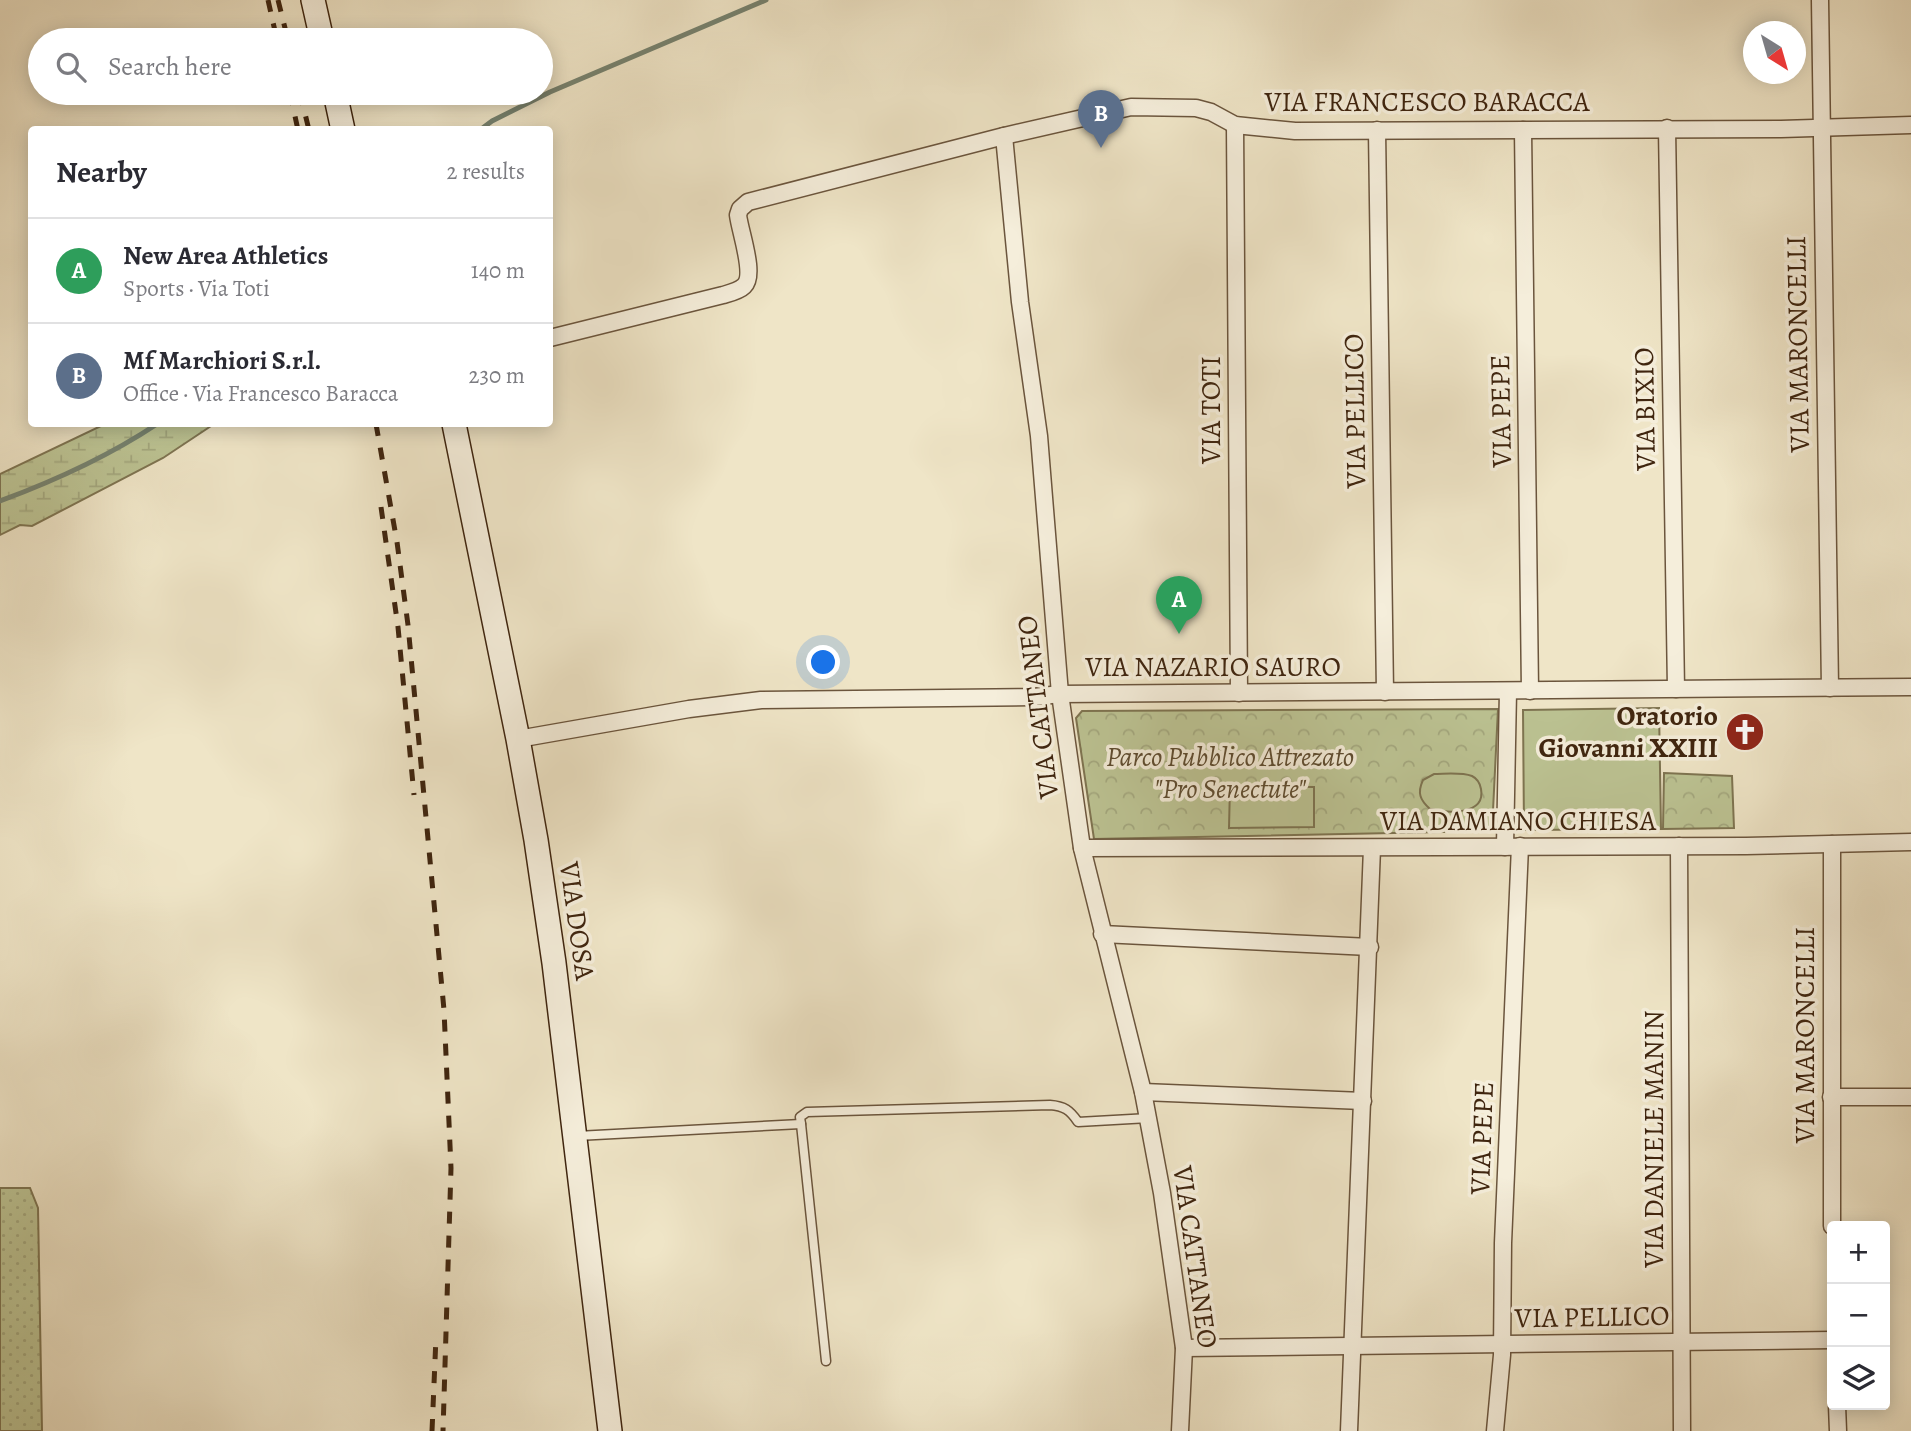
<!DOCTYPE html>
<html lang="en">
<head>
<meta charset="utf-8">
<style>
  :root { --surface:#fff; --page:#f2f2f3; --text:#2b2b33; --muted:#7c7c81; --line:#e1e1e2; --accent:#7c3aed }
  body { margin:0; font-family:Alegreya,serif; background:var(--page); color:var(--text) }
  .controls { position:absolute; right:21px; bottom:21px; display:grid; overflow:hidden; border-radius:7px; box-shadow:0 4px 18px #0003 }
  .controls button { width:63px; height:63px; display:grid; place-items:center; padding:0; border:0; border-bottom:2px solid var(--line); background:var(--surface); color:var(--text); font:35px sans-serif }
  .compass { position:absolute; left:1743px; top:21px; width:63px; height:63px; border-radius:50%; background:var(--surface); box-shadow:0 4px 18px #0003; rotate:143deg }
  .you { position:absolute; left:824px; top:663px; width:24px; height:24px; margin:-18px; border:5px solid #fff; border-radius:50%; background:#1a73e8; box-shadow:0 0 0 10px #1a73e833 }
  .badge { display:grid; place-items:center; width:46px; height:46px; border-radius:50%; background:var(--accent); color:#fff; font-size:23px; font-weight:700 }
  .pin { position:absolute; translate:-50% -58px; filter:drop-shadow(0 2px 4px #0008) }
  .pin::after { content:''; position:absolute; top:37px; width:24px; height:21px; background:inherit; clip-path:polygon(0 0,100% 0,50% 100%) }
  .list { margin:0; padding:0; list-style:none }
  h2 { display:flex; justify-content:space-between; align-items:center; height:91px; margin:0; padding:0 28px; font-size:30px }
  h2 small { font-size:23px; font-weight:400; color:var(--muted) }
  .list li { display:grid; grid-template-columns:46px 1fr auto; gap:21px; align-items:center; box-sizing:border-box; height:105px; padding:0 28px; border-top:2px solid var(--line) }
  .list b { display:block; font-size:26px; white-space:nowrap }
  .list p { margin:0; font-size:23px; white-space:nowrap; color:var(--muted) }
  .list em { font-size:23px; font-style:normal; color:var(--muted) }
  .icon { flex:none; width:38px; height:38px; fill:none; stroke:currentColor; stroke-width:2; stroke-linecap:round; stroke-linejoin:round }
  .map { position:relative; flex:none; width:1911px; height:1431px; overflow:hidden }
  .search { position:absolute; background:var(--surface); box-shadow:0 4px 18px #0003; left:28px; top:28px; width:525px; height:77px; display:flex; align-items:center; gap:18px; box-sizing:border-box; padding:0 24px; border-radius:38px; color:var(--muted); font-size:26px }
  .panel { position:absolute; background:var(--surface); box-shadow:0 4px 18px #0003; left:28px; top:126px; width:525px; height:301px; border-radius:7px }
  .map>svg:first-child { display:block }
  .grass { fill:url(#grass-dots); stroke:#7e7451; stroke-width:2 }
  .wetland { fill:url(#wetland-marsh); stroke:#7e7451; stroke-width:2 }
  .park { fill:url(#park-crowns); stroke:#7e7451; stroke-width:2 }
  .garden { fill:#bcc393; stroke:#7e7451; stroke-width:2 }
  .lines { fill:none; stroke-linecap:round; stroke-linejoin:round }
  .stream { stroke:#76826f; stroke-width:5 }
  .lane-casing { stroke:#6b553d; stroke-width:11 }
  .street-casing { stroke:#6b553d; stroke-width:19 }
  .secondary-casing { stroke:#3f250f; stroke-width:26 }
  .lane { stroke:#f5eedb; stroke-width:8 }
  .street { stroke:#f5eedb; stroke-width:16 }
  .secondary { stroke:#f5eedb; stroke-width:23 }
  .rail { stroke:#3f250f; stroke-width:5; stroke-dasharray:12 12; stroke-linecap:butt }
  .labels { text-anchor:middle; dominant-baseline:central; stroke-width:7; stroke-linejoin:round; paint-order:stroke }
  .street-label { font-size:28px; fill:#3f250f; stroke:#f5eedb }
  .poi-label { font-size:28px; font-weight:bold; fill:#3f250f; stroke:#f5eedb; text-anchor:end }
  .park-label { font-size:28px; font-style:italic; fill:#5e4c30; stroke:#f5eedb }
</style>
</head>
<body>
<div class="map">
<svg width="1911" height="1431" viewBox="0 0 1911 1431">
  <defs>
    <pattern id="grass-dots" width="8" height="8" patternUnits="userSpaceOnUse" patternTransform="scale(1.75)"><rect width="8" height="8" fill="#bcc393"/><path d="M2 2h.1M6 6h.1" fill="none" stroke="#a3a77e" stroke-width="1.8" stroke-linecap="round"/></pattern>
    <pattern id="wetland-marsh" width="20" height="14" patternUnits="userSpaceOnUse" patternTransform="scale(1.75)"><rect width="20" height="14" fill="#bcc393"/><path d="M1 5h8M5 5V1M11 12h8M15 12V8" fill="none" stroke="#a3a77e"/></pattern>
    <pattern id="park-crowns" width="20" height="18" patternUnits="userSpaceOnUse" patternTransform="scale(1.75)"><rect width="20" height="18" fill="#bcc393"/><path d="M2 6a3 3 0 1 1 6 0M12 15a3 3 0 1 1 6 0" fill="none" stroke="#a3a77e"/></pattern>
  </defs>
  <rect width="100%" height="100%" fill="#efe5c7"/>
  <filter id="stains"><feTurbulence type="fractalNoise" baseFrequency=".00286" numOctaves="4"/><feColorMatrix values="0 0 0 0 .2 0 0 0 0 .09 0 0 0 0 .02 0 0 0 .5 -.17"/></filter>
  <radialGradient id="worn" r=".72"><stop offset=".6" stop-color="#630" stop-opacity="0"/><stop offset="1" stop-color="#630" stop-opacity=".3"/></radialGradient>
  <polygon class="grass" points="0,1188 30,1188 38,1208 42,1431 0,1431"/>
  <polygon class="wetland" points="105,424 214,424 163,458 32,526 20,525 0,535 0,474"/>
  <g class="park">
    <polygon points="1498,709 1492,831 1094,839 1076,718 1082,711"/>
    <polygon points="1664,773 1732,776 1734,828 1663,829"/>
  </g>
  <g class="garden">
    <polygon points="1659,708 1661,829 1524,830 1523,710"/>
    <path d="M1434 774C1445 774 1461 772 1472 776 1478 779 1480 783 1481 789 1486 816 1446 813 1430 809 1420 800 1417 793 1423 780Z"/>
    <polygon points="1230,786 1314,787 1314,827 1229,828"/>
  </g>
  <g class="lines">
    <g class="stream">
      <polyline points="480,130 492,121 550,92 766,0"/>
      <path d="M0 501C54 481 109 456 157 424"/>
    </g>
    <g class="lane-casing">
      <g id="lane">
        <polyline points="577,1136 801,1124"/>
        <path d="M826 1361 801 1124 800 1117 807 1112 1050 1105C1064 1106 1070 1110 1078 1122L1149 1118"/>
      </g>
    </g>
    <g class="street-casing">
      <g id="street">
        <polyline points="1820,0 1830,688"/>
        <polyline points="1235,125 1239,693"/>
        <polyline points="1667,128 1676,689"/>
        <polyline points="1377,130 1385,692"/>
        <polyline points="1523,130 1530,691"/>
        <polyline points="1004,136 1020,302 1039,436 1060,694 1082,848 1143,1092 1162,1193 1184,1348 1180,1431"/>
        <path d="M550 338 723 295C730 293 739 291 744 286 756 275 740 232 738 215L740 209 748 202 1004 136 1131 107 1196 108 1211 112 1235 125 1295 131 1781 129 1911 125"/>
        <polyline points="518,739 689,709 761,700 1034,697 1060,694 1911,687"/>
        <polyline points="1832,844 1832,1226"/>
        <polyline points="1679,846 1682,1431"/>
        <polyline points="1505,847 1508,691"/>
        <polyline points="1082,848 1746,846 1911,842"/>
        <polyline points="1102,934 1370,947"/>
        <polyline points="1143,1092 1363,1101"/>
        <polyline points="1831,1097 1911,1097"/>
        <polyline points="1184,1348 1832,1340"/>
        <polyline points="1837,1405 1838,1431"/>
        <polyline points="1349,1431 1372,848"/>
        <polyline points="1495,1431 1502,1355 1503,1243 1520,846"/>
      </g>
    </g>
    <g class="secondary-casing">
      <g id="secondary">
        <polyline points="313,0 322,40"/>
        <polyline points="335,93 343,130"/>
        <polyline points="454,424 518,739 536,840 554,963 610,1431"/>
      </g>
    </g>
    <use href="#lane" class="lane"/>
    <use href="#street" class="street"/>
    <use href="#secondary" class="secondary"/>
    <g class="rail">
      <polyline points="268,0 277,40"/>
      <polyline points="278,0 288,40"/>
      <polyline points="290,93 298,130"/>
      <polyline points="300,93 309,130"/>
      <polyline points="376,424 397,542 408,625 444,1010 451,1168 443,1431"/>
      <polyline points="381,507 398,627 414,795"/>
      <polyline points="432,1431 436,1337"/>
    </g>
  </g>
  <defs>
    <g id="church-disc" transform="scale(2.0125)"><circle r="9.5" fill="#8f2418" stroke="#f5eedb"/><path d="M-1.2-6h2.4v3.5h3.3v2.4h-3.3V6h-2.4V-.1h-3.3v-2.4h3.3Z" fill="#fff"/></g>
  </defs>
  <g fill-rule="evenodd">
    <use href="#church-disc" x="1745" y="732"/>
  </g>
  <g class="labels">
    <g class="street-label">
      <text x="1427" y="102">VIA FRANCESCO BARACCA</text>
      <text transform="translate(1798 344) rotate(-91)">VIA MARONCELLI</text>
      <text transform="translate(1645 409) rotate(-91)">VIA BIXIO</text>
      <text transform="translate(1211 410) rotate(-90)">VIA TOTI</text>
      <text transform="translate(1355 411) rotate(-91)">VIA PELLICO</text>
      <text transform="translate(1501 411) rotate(-91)">VIA PEPE</text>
      <text x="1213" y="667">VIA NAZARIO SAURO</text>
      <text transform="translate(1038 707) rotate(-97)">VIA CATTANEO</text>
      <text x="1518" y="821">VIA DAMIANO CHIESA</text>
      <text transform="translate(577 921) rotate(82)">VIA DOSA</text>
      <text transform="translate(1805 1035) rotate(-90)">VIA MARONCELLI</text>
      <text transform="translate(1482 1138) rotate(-88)">VIA PEPE</text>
      <text transform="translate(1654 1139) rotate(-90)">VIA DANIELE MANIN</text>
      <text transform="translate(1195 1257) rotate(82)">VIA CATTANEO</text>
      <text transform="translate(1592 1317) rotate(-1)">VIA PELLICO</text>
    </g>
    <g class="poi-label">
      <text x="1718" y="716">Oratorio<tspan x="1718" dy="32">Giovanni XXIII</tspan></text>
    </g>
    <g class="park-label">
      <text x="1230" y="757">Parco Pubblico Attrezato<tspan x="1230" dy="32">"Pro Senectute"</tspan></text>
    </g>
  </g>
  <rect width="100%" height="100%" filter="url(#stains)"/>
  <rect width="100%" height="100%" fill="url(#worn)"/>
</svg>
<div class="controls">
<button>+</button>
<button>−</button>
<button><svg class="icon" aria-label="layers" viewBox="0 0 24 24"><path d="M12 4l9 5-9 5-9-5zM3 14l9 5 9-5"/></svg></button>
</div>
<svg class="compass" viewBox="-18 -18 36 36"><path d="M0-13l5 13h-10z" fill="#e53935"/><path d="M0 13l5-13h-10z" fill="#7c7c81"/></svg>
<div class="you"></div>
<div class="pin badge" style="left:1179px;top:634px;background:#2e9e5b">A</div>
<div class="pin badge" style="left:1101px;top:148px;background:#5c6f8a">B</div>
<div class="search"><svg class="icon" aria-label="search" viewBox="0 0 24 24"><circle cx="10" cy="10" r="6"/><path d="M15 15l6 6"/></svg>Search here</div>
<section class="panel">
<h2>Nearby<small>2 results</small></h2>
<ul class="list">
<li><span class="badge" style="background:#2e9e5b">A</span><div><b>New Area Athletics</b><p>Sports · Via Toti</p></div><em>140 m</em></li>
<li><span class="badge" style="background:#5c6f8a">B</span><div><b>Mf Marchiori S.r.l.</b><p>Office · Via Francesco Baracca</p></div><em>230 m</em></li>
</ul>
</section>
</div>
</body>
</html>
